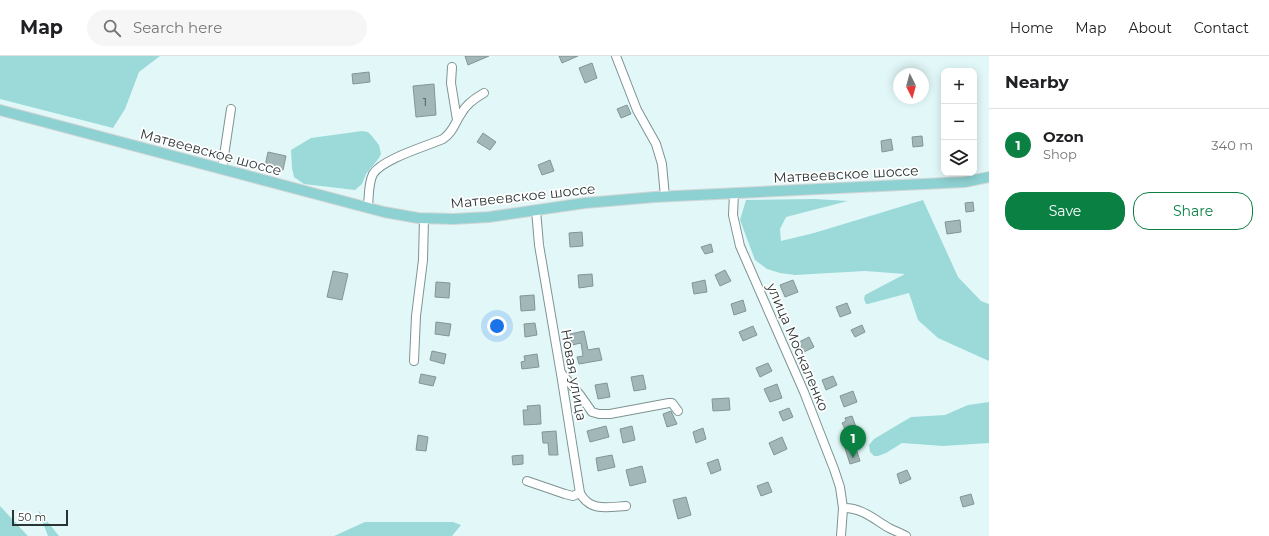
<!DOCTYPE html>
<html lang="en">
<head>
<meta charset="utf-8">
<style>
  :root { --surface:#fff; --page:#f6f6f6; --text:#202124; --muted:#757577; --line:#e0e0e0; --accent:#0b8043 }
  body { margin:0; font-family:Montserrat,sans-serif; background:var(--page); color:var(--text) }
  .controls { position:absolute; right:12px; top:12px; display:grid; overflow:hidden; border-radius:8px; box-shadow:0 2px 10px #0003 }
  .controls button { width:36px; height:36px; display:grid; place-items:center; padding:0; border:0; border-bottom:1px solid var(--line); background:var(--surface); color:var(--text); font:20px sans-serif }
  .compass { position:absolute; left:893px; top:12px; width:36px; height:36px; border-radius:50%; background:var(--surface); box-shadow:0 2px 10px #0003; rotate:174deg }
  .scale { position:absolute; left:12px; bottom:10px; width:56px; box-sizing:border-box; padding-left:4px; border:2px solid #2b3434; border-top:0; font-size:11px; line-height:14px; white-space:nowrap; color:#2b3434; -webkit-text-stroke:3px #fff; paint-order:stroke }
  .you { position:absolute; left:497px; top:270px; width:14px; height:14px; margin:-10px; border:3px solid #fff; border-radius:50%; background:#1a73e8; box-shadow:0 0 0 6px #1a73e833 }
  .badge { display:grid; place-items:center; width:26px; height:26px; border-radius:50%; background:var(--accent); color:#fff; font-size:13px; font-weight:700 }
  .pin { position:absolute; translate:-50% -33px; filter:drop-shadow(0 1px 2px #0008) }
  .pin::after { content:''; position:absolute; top:21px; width:14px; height:12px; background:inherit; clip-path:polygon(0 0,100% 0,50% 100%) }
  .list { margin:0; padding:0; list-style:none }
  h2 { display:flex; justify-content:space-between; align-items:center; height:52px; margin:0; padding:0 16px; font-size:17px }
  h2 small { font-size:13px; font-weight:400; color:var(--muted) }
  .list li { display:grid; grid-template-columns:26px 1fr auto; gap:12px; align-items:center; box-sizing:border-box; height:72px; padding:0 16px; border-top:1px solid var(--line) }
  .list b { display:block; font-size:15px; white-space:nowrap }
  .list p { margin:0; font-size:13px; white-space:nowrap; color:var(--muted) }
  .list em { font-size:13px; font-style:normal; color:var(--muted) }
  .actions { display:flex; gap:8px; padding:12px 16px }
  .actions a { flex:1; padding:9px 0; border:1px solid var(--accent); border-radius:16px; text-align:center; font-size:14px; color:var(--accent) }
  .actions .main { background:var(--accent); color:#fff }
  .icon { flex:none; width:22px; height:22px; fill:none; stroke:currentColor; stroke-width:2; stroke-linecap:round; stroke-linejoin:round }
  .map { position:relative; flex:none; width:989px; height:480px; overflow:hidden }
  header { display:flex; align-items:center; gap:24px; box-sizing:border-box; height:56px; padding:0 20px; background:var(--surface); border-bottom:1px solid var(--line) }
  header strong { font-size:19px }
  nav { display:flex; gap:22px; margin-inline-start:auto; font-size:14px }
  .search { width:280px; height:36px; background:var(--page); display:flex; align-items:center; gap:10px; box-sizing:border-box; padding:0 14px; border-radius:22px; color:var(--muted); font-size:15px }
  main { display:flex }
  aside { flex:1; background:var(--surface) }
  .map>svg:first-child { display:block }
  .green { fill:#9cd9d9 }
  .building { fill:#a2b7b7; stroke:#829696 }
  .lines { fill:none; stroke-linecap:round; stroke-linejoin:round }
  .minor-casing { stroke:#7e9292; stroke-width:10 }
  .major-casing { stroke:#d5d6d6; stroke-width:12 }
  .minor { stroke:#fff; stroke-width:8 }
  .major { stroke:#8ed1d2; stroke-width:10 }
  .labels { text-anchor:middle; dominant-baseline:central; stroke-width:3.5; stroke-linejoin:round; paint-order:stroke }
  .number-label { font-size:12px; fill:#495555 }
  .street-label { font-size:14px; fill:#2b3434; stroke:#fff }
</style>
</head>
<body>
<header>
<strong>Map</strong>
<div class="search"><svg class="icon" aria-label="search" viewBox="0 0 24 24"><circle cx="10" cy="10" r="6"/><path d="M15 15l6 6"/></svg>Search here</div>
<nav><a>Home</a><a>Map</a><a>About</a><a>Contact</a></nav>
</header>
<main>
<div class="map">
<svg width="989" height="480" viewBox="0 0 989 480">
  <rect width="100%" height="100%" fill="#e2f8f8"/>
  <g class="green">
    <polygon points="0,0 160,0 139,16 125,53 113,72 0,43"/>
    <polygon points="362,75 368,76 371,79 379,89 381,98 379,102 366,118 362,128 355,134 304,128 294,121 292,112 291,94 311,82"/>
    <polygon points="815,143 848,145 786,161 780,173 781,185 814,177 923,144 958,221 981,245 989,248 989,305 938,282 918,264 909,237 868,248 866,248 864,243 865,239 905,218 865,215 795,219 780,217 767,213 755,204 740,164 746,144"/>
    <polygon points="989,346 989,387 943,390 902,387 886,397 878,400 874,400 870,396 869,389 874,383 911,361 945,359 968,349"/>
    <polygon points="0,450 28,480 0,480"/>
    <polygon points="38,454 59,480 48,480"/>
    <polygon points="365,466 453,466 461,469 452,480 334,480"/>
  </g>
  <g class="building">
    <polygon points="465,0 489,0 468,9"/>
    <polygon points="559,0 578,0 562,7"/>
    <polygon points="592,7 597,22 585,27 579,12"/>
    <polygon points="369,16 370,26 353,28 352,18"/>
    <polygon points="434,28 436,59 416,61 413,30"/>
    <polygon points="627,49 631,58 621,62 617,53"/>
    <polygon points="483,77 496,86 490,94 477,86"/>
    <polygon points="922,80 923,90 913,91 912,81"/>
    <polygon points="891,83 893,94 882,96 881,85"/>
    <polygon points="268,96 286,100 283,114 265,110"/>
    <polygon points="550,104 554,115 542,119 538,109"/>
    <polygon points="973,146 974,155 966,156 965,147"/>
    <polygon points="960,164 961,176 947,178 945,166"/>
    <polygon points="582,176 583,190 570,191 569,177"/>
    <polygon points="711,188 713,196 705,198 701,191"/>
    <polygon points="725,214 731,225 720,230 715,219"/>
    <polygon points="333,215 348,218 342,244 327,241"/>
    <polygon points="592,218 593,230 579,232 578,219"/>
    <polygon points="705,224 707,236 694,238 692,227"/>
    <polygon points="793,224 798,236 785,241 780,229"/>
    <polygon points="436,226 450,227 449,242 435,241"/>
    <polygon points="534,239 535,254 521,255 520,240"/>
    <polygon points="743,244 746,255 734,259 731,248"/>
    <polygon points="847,247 851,257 840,261 836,251"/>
    <polygon points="436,266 451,268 449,280 435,278"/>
    <polygon points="535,267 537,279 525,281 524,268"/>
    <polygon points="862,269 865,276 855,281 851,274"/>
    <polygon points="753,270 757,279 743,285 739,276"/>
    <polygon points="584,275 588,294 599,292 602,304 579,308 577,301 583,300 581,287 572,289 570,278"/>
    <polygon points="809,281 814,291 804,296 799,286"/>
    <polygon points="432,295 446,298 444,308 430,304"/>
    <polygon points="537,298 539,311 522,313 521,306 525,305 524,300"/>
    <polygon points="768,307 772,315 760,321 756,312"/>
    <polygon points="421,318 436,321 433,330 419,327"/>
    <polygon points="643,319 646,333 634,335 631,321"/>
    <polygon points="833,320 837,329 826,334 822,324"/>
    <polygon points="607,327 610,341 598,343 595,329"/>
    <polygon points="777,328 782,342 770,346 764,333"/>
    <polygon points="853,335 857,346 844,351 840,340"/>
    <polygon points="729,342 730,354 713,355 712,343"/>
    <polygon points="540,349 541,368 524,369 523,354 528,354 527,350"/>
    <polygon points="789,352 793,361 783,365 779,356"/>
    <polygon points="671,355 677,368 667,371 663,358"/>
    <polygon points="852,360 856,371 846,375 842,367 846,365 845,362"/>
    <polygon points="606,370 609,381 590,386 587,375"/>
    <polygon points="632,370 635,384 623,387 620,373"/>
    <polygon points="703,372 706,383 696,387 693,376"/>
    <polygon points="556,375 558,399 549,399 548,387 543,387 542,376"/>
    <polygon points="418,379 428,381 426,395 416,394"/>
    <polygon points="782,381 787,393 774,399 769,387"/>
    <polygon points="854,386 860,405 850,408 844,389"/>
    <polygon points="523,399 523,408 513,409 512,400"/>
    <polygon points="612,399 615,411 598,415 596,402"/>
    <polygon points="718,403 721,414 711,418 707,407"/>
    <polygon points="642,410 646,426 630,430 626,414"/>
    <polygon points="907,414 911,423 900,428 897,418"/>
    <polygon points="768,426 772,436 761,440 757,430"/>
    <polygon points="971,438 974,448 963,451 960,441"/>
    <polygon points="686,441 691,459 678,463 673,444"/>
  </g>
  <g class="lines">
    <g class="minor-casing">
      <g id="minor">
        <polyline points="616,0 637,54 656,88 662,108 665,141"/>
        <polyline points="452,11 451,27 457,64"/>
        <polyline points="222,113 231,53"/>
        <polyline points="734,137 733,159 740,190 804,336 834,413 840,431 843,452 841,480"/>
        <path d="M368 152C369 141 368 128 373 118 382 103 427 90 443 83 454 75 454 68 461 58 466 48 475 42 484 37"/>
        <path d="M536 154 539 189 561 318 580 437C590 456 608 451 626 450"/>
        <polyline points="414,305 416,260 423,204 424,162"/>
        <polyline points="562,318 580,339 592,356 599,358 610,358 669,347 672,347 678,355"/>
        <polyline points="527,425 565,438 573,440 580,437"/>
        <path d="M843 452C861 451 875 464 889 472 895 475 901 477 906 480"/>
      </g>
    </g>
    <g class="major-casing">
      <polyline id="major" points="0,54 384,156 418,162 454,163 489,161 585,147 655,141 965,126 989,121"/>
    </g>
    <use href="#minor" class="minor"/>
    <use href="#major" class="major"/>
  </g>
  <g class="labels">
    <g class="number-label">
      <text x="425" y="45">1</text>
    </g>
    <g class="street-label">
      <text transform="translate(211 96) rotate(15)">Матвеевское шоссе</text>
      <text transform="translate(846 118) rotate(-3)">Матвеевское шоссе</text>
      <text transform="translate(523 140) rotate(-6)">Матвеевское шоссе</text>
      <text transform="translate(798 291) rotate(67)">улица Москаленко</text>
      <text transform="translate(574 319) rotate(80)">Новая улица</text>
    </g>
  </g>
</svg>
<div class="controls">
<button>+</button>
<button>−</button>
<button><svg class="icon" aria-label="layers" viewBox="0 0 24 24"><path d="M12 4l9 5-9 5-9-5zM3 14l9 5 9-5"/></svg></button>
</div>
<svg class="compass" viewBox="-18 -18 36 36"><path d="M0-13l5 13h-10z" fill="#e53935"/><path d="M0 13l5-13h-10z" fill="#757577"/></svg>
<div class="scale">50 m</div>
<div class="you"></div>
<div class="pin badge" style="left:853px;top:402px">1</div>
</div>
<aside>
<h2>Nearby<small></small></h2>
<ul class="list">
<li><span class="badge">1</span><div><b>Ozon</b><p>Shop</p></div><em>340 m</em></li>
</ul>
<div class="actions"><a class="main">Save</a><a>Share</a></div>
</aside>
</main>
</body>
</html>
